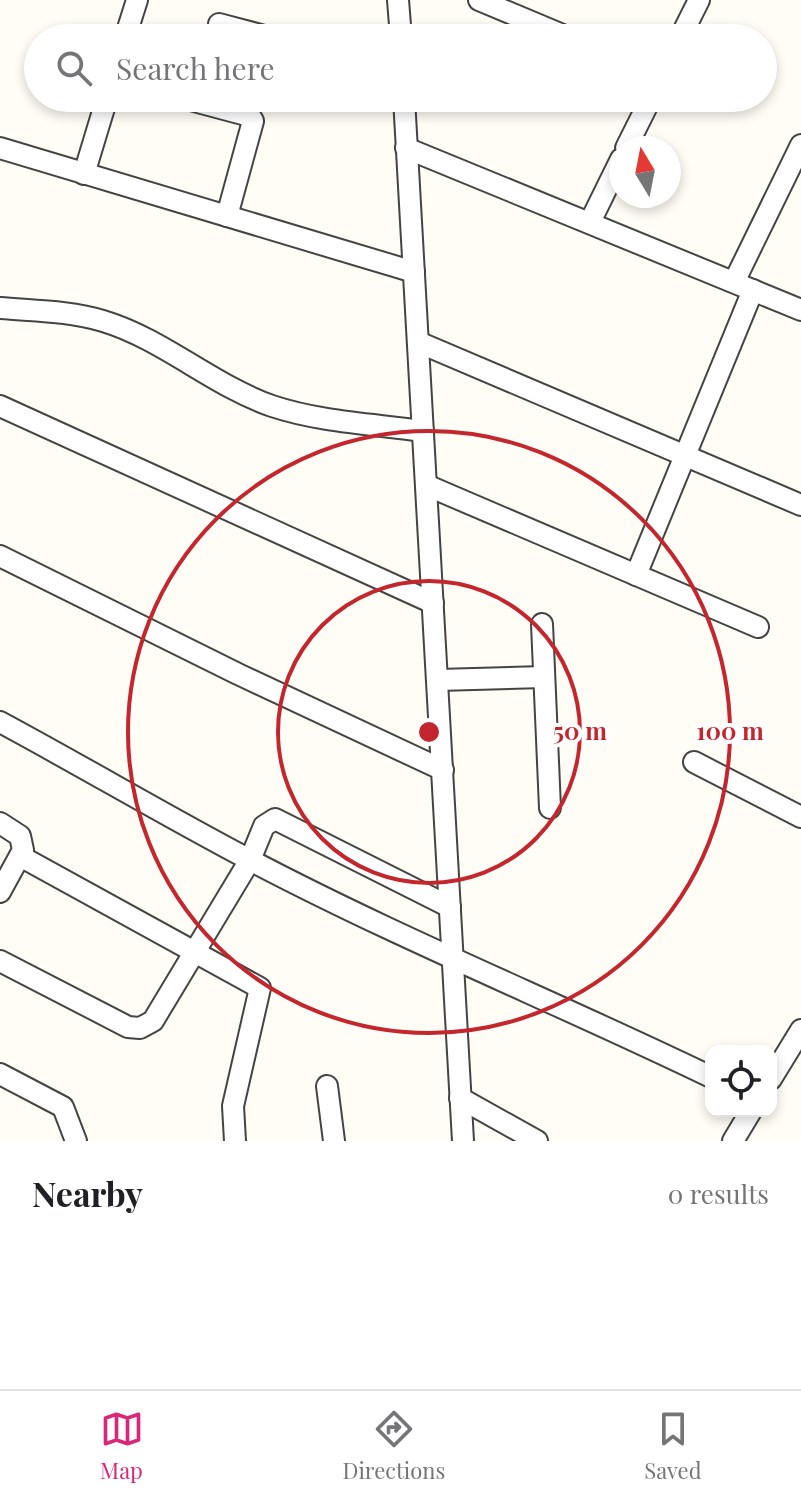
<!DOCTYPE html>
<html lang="en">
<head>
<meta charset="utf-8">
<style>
  :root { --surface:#fff; --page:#f2f2f2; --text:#202124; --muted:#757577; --line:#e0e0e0; --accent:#db2777 }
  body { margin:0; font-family:"Playfair Display",serif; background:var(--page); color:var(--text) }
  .controls { position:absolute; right:24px; bottom:24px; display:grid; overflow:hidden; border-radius:16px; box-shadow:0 4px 12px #0003 }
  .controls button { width:72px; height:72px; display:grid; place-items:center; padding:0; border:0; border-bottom:2px solid var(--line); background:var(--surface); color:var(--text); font:40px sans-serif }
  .compass { position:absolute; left:609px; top:136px; width:72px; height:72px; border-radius:50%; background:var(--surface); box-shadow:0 4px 12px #0003; rotate:350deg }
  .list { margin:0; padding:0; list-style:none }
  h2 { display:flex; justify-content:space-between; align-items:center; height:104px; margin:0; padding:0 32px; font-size:34px }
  h2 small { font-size:26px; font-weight:400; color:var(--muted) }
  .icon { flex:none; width:44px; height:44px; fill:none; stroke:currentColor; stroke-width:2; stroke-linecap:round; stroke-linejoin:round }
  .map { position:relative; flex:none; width:801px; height:1141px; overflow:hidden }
  .search { position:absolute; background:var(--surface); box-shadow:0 4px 12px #0003; left:24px; right:24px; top:24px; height:88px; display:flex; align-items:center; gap:20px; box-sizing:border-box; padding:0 28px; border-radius:44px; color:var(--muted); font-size:30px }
  .sheet { height:248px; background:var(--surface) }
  nav { display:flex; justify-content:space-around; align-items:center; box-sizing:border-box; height:112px; border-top:2px solid var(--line); background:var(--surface); font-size:22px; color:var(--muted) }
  nav a { display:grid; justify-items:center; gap:4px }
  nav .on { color:var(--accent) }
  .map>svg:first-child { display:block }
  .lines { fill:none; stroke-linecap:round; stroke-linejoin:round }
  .minor-casing { stroke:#444; stroke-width:24 }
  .minor { stroke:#fff; stroke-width:20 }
  .ring { fill:none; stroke:#c4262e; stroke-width:4 }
  .centre { fill:#c4262e; stroke:#fff; stroke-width:4 }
  .ring-label { font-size:24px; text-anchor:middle; font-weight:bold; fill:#c4262e; stroke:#fff; stroke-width:8; stroke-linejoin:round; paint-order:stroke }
</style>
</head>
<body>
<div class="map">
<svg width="801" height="1141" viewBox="0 0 801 1141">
  <rect width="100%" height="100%" fill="#fffdf5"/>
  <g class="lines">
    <g class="minor-casing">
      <g id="minor">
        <polyline points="398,0 401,38"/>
        <polyline points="479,0 565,36"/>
        <polyline points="219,24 272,38"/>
        <polyline points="125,38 137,0"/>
        <polyline points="680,38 699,0"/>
        <polyline points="404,98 463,1141"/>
        <polyline points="194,101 250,116 253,121 227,216"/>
        <polyline points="0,148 414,272"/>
        <polyline points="406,148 801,310"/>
        <polyline points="626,148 651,98"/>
        <polyline points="84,174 107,98"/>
        <polyline points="590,222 621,159"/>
        <polyline points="734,282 801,145"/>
        <path d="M0 308C34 311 70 311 103 321 163 339 212 385 272 406 320 422 373 424 423 431"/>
        <polyline points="418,342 801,505"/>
        <polyline points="0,406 433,603"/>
        <polyline points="426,485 758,627"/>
        <polyline points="0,556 238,674 443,770"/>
        <polyline points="636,575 753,290"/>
        <polyline points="542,624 550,808"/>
        <polyline points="438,680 544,677"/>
        <path d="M0 722C84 767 166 816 250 860 400 939 558 1003 711 1077"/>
        <polyline points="694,762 801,817"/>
        <polyline points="0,823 20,836 23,850 0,892"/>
        <polyline points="20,856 260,988 233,1106 235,1141"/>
        <polyline points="0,961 128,1027 140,1028 153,1021 250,860 264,826 275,819 450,907"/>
        <polyline points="0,1074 63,1107 76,1141"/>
        <polyline points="771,1079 801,1030"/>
        <polyline points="327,1086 334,1141"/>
        <polyline points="460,1098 537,1141"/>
        <polyline points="733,1141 751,1111"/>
      </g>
    </g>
    <use href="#minor" class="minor"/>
  </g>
  <g class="ring">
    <circle cx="429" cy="732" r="151"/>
    <circle cx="429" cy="732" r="301"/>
  </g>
  <circle cx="429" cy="732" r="12" class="centre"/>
  <g class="ring-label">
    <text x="580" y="740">50 m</text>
    <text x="730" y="740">100 m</text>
  </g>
</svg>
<div class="controls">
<button><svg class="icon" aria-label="locate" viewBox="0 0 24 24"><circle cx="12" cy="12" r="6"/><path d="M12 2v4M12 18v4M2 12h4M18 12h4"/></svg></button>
</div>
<svg class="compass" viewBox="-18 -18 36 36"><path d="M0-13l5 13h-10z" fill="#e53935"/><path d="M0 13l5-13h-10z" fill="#757577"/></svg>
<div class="search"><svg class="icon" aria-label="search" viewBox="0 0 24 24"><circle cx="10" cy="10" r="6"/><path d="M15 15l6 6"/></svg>Search here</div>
</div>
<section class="sheet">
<h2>Nearby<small>0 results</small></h2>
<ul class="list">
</ul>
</section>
<nav>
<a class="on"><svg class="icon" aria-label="map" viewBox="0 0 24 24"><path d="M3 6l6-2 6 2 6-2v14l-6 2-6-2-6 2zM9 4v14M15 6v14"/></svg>Map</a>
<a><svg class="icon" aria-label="directions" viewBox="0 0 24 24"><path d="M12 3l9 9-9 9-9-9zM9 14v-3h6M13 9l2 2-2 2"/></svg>Directions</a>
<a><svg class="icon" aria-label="saved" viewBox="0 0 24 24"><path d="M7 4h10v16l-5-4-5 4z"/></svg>Saved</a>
</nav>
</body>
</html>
